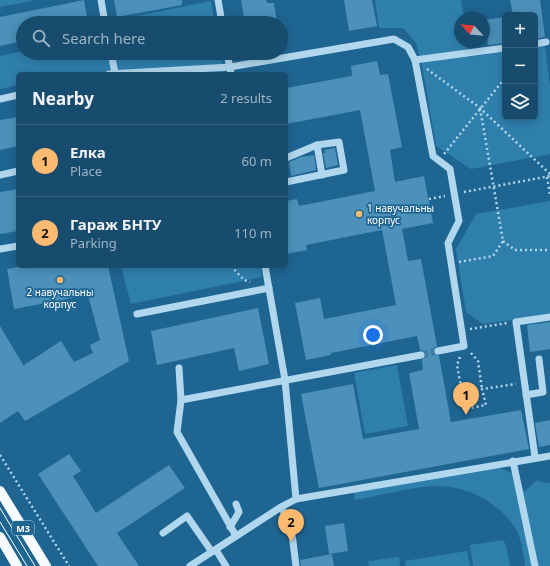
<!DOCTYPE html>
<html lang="en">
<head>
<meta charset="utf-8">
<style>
  :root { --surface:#174c6e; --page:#245676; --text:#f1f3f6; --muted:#9eb4c2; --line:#366381; --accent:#fcba70 }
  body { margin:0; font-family:"Noto Sans",sans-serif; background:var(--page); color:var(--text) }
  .controls { position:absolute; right:12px; top:12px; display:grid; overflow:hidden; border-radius:6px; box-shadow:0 2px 10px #0003 }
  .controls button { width:36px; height:36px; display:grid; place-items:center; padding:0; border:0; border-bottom:1px solid var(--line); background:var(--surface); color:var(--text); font:20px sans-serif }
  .compass { position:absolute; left:454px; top:12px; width:36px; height:36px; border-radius:50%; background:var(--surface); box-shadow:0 2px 10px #0003; rotate:296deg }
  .you { position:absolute; left:373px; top:335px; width:14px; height:14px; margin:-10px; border:3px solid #fff; border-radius:50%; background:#1a73e8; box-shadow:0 0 0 6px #1a73e833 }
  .badge { display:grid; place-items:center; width:26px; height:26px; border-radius:50%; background:var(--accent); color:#111; font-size:13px; font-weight:700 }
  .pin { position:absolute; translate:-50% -33px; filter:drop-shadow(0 1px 2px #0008) }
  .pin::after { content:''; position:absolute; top:21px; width:14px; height:12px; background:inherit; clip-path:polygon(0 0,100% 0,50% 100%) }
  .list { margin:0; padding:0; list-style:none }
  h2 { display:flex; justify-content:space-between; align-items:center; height:52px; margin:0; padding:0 16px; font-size:17px }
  h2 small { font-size:13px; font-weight:400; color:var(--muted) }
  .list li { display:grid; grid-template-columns:26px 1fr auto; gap:12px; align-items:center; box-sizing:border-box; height:72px; padding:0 16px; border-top:1px solid var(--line) }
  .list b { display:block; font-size:15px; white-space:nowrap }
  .list p { margin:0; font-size:13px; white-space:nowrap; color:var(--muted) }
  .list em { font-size:13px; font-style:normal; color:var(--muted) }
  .icon { flex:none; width:22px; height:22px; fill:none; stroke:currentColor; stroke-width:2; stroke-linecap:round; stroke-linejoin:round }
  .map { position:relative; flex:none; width:550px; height:566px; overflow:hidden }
  .search { position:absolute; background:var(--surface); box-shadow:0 2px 10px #0003; left:16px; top:16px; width:272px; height:44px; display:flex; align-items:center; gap:10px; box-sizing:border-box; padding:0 14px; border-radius:22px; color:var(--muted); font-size:15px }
  .panel { position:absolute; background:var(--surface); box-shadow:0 2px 10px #0003; left:16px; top:72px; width:272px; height:196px; border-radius:6px }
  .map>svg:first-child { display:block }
  .green { fill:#2f7fad }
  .building { fill:#4b91ba }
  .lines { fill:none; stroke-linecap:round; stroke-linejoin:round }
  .minor-tunnel { stroke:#417ca2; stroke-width:7; stroke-dasharray:7 3.5; stroke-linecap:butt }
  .path { stroke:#b0d7ee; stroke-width:2.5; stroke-dasharray:2 3; stroke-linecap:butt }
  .minor { stroke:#b0d7ee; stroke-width:7 }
  .major { stroke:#f7fbff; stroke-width:10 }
  .tram { stroke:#fff; stroke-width:1 }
  .poi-dot { fill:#fcba70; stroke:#1f6592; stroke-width:1.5 }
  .labels { text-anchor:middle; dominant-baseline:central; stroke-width:3.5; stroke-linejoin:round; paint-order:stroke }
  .shield { fill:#1f6592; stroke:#bcd1de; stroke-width:1 }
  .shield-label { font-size:9px; font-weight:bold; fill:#fff }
  .poi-label { font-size:10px; fill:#fff; stroke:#1f6592; text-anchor:start }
</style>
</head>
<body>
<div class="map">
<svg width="550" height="566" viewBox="0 0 550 566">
  <rect width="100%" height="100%" fill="#1f6592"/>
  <g class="green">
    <polygon points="0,0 36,0 0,7"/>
    <polygon points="375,0 461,0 464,18 460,18 460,42 467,42 469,57 505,52 505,117 535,117 535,47 545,46 550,87 550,154 471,169 436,146 422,65 416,43 403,28 379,28"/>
    <polygon points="211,1 215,23 101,23"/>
    <polygon points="23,51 23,53 221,53 225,74 88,74 87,72 76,74 18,74 18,85 0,89 0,56"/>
    <polygon points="550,201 550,315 483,324 466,312 456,249 476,214"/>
    <polygon points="121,266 260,266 262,277 131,304"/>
    <polygon points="397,365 408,426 365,434 354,373"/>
    <path d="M499 468C514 473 520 477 524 492L536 481 550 483V566H525C523 553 522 539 515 528 498 501 465 485 434 486 411 487 379 496 355 500L354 490Z"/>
    <polygon points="503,540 506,545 510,566 473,566 470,545"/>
    <polygon points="467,551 470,566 406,566 405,561"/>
    <polygon points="399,557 400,566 369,566 368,561"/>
  </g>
  <g class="building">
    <polygon points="84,0 88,23 23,23 23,41 0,46 0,17"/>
    <polygon points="114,0 182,0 182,5 117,17"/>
    <polygon points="241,0 266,0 267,3 274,3 277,23 245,23"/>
    <polygon points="344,0 372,0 377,26 349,31"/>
    <polygon points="510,0 540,0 545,37 535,39 535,15 513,15"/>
    <polygon points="505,17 505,43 488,45 484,20"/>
    <polygon points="377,61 380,75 388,74 402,147 390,150 395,182 424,176 433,223 402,229 408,261 421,259 437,346 433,349 433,352 439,356 451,422 521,410 529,449 319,488 301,394 353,384 363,439 419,429 409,373 423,370 422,360 426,354 424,351 420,350 417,336 331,353 331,355 306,360 295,303 320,298 324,319 396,305 382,230 306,245 307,250 286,254 286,201 297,199 299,206 375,191 360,110 286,124 286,88 352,76 351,66"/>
    <polygon points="18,117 18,146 0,150 0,120"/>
    <polygon points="335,148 338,165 326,168 323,153 325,153 325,150"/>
    <polygon points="314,155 316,170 291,176 289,162 301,157"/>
    <polygon points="18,189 18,231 0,234 0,192"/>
    <polygon points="24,266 108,266 129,361 25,421 18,411 0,423 0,326 25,368 24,365 61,341 74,362 93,353 90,345 100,340 88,295 14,309 7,269"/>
    <polygon points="258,308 269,364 239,371 234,348 157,365 151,331"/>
    <polygon points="550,322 550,349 530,352 527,325"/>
    <polygon points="550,420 550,445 539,447 535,423"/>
    <polygon points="69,454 81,471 73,476 96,513 169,465 185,488 117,533 139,566 98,566 38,474"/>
    <polygon points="344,523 348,551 329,554 325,526"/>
    <polygon points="332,554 334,566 301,566 300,560"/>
  </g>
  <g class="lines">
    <polyline class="minor-tunnel" points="421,355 438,351"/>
    <g class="path">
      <polyline points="427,69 480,108 550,174"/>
      <polyline points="444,154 505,78"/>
      <polyline points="547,177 550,195"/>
      <polyline points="464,192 550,176"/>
      <polyline points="429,199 445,196"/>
      <polyline points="503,241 515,250 550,250"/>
      <polyline points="459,262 493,256 503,241 480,108"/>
      <polyline points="231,266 244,280 250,282"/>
      <polyline points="470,329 507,323"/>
      <polyline points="471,353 478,361 482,389"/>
      <polyline points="460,357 457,365 465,409 486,405 482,389 516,384"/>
      <polyline points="0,455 69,566"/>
    </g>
    <g class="minor">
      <polyline points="101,0 105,23"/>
      <polyline points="218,0 222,23"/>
      <polyline points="535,44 546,42"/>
      <polyline points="111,53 115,73"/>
      <polyline points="227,53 231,74"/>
      <polyline points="415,60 505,48"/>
      <polyline points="109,74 230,67 394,39 408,47 415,60 433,156 450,169 459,221 448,243 464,346 438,351"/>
      <polyline points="0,99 18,95"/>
      <polyline points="317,145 322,175"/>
      <polyline points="286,158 317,145 339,142 344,170 286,182"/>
      <polyline points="0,175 18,171"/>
      <polyline points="0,249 18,246"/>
      <polyline points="265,266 285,380 296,499"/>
      <polyline points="137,314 269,288"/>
      <polyline points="179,368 181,400 177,432 236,536"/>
      <polyline points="526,395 543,392 539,359"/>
      <polyline points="181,400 421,355"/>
      <polyline points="535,457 516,322 550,317"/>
      <polyline points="513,461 535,566"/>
      <polyline points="281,507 291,526 296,566"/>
      <polyline points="230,527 239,512 236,504"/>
      <polyline points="163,533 187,516 212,552"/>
      <polyline points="216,550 226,566"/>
      <polyline points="190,566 281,507 296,499 550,456"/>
    </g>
    <g class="major">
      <polyline points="0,491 46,566"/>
      <polyline points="0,537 17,566"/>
    </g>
    <g class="tram">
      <polyline points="0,508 35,566"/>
      <polyline points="0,522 27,566"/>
    </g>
  </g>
  <g class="poi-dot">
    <circle cx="359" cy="214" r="4"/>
    <circle cx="60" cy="280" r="4"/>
  </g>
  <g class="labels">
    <rect class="shield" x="12" y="521" width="22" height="14" rx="3"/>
    <g class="shield-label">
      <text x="23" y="528">М3</text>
    </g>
    <g class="poi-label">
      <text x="367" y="208">1 навучальны<tspan x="367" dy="12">корпус</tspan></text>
      <text x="60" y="292" text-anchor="middle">2 навучальны<tspan x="60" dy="12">корпус</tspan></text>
    </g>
  </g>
</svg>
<div class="controls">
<button>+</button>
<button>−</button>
<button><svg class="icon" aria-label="layers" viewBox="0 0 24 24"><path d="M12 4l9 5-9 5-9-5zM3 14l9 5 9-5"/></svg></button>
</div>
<svg class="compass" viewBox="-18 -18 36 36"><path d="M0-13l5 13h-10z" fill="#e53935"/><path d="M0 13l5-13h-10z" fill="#9eb4c2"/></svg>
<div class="you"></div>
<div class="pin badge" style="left:466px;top:415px">1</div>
<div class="pin badge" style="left:291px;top:542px">2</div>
<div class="search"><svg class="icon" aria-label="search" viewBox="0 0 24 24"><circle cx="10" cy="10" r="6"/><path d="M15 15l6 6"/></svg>Search here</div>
<section class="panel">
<h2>Nearby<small>2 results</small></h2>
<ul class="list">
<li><span class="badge">1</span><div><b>Елка</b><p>Place</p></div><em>60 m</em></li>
<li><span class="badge">2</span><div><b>Гараж БНТУ</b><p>Parking</p></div><em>110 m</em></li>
</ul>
</section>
</div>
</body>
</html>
